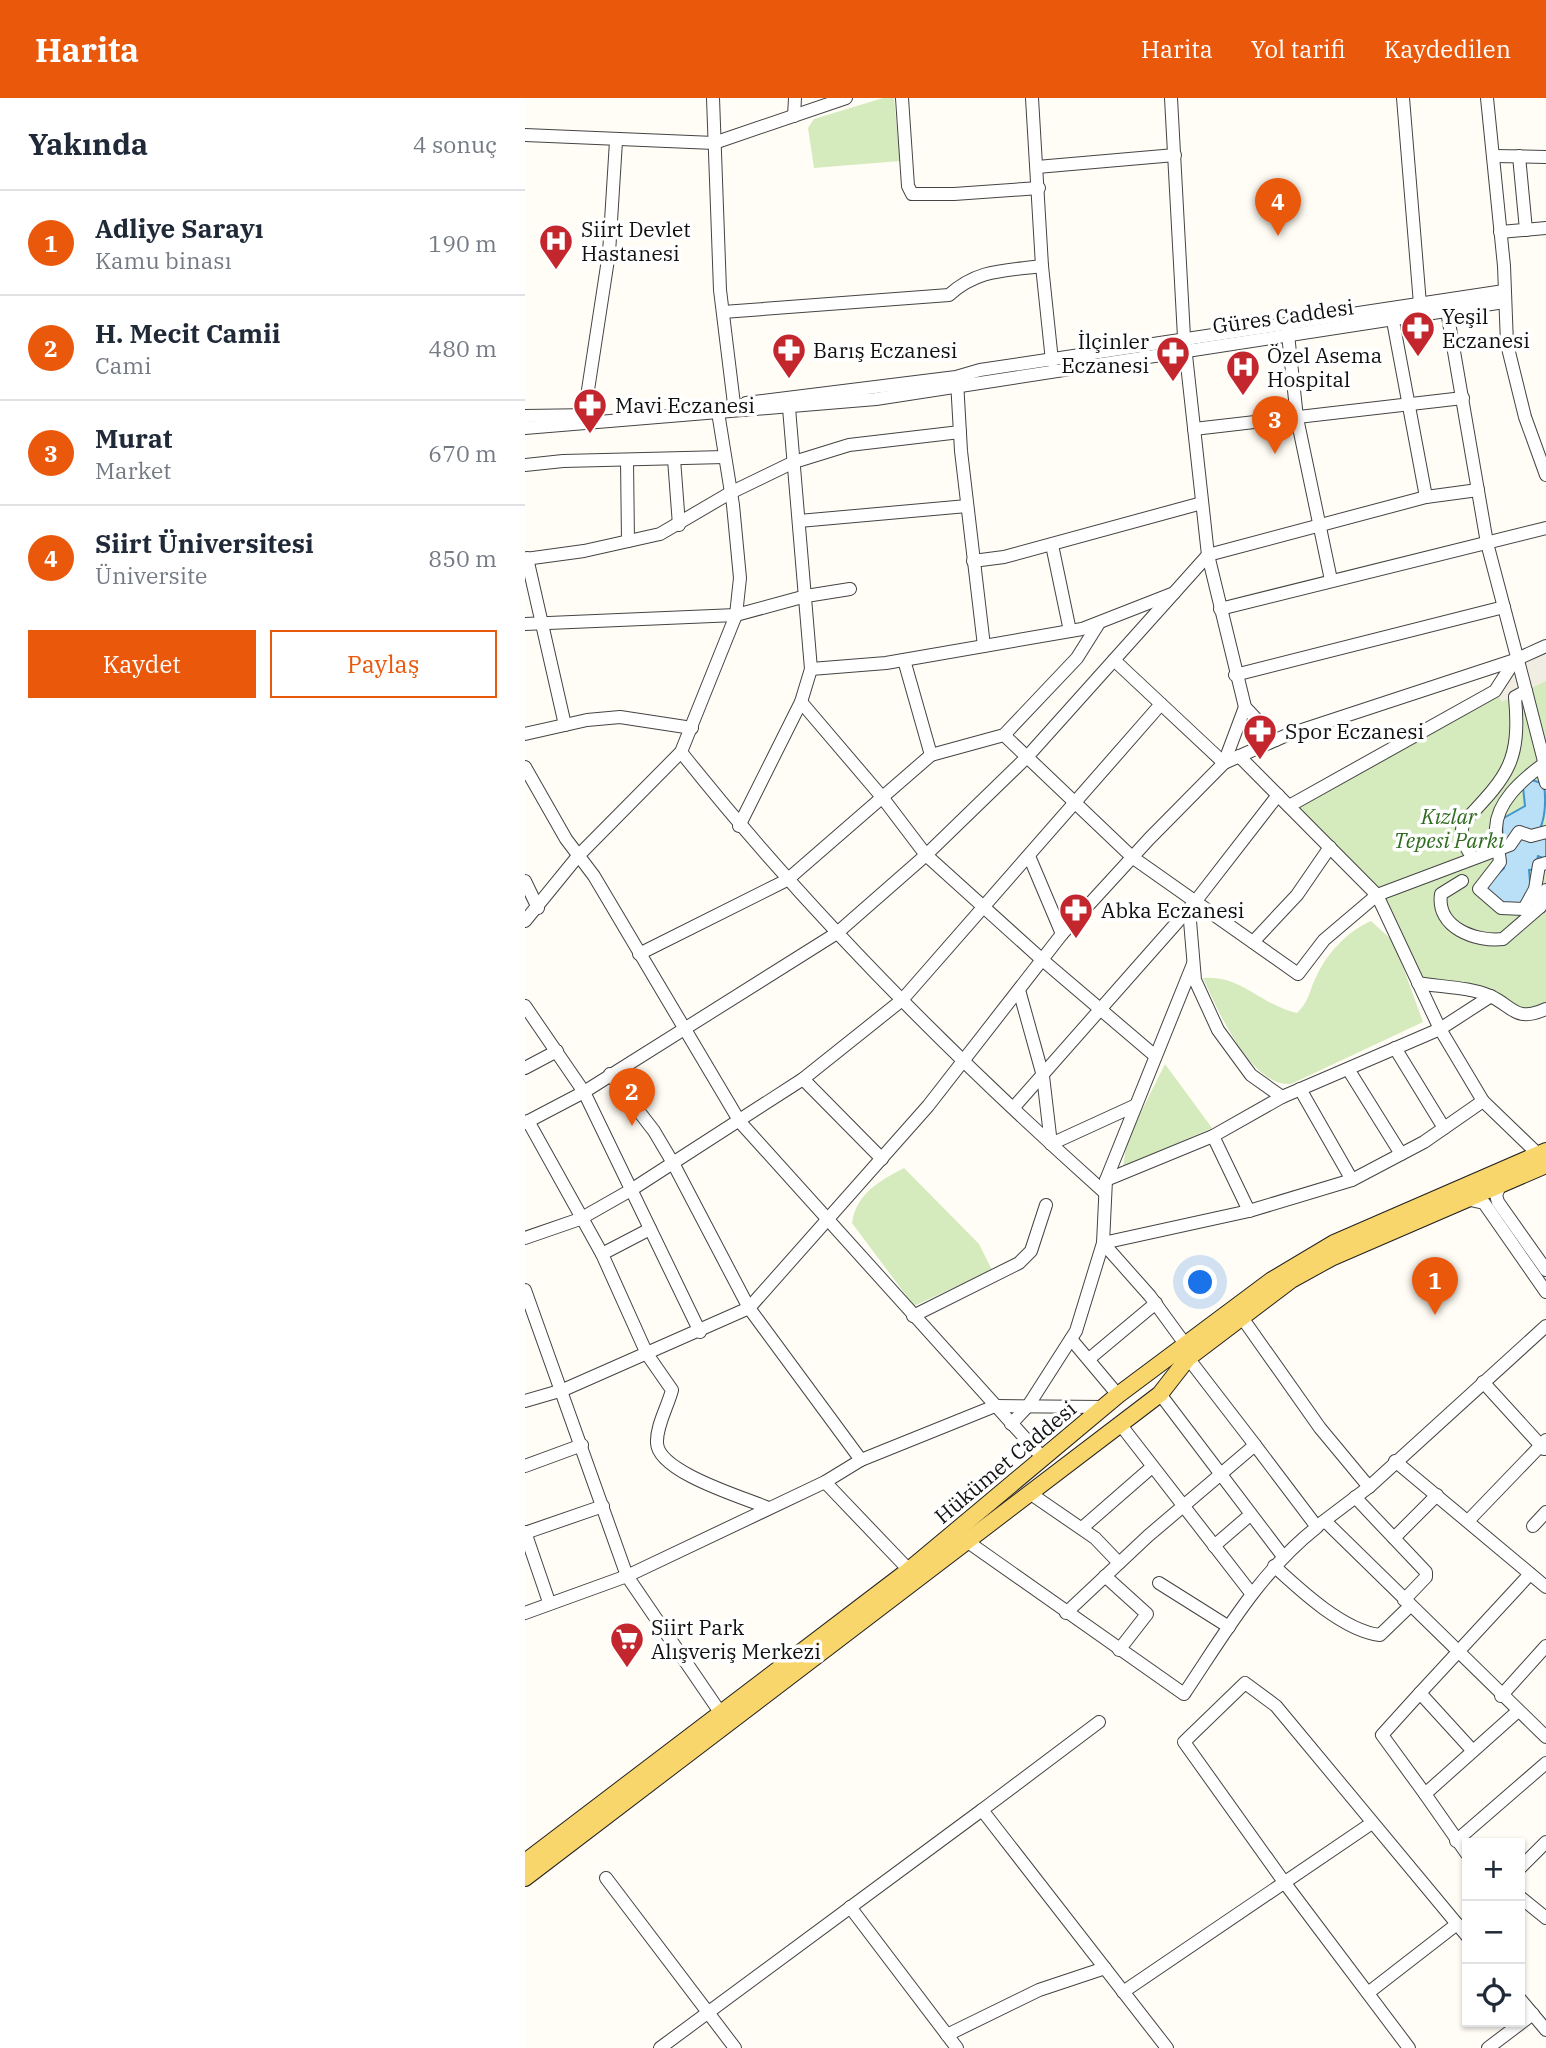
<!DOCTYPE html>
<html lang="tr">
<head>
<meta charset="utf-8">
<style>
  :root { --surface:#fff; --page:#f2f2f3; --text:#1f2937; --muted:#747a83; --line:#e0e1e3; --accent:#ea580c }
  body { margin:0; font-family:"IBM Plex Serif",serif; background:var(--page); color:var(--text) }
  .controls { position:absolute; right:21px; bottom:21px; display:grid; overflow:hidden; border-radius:0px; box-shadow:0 2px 5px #0004 }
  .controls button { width:63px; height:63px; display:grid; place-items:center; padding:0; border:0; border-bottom:2px solid var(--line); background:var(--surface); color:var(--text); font:35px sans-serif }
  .you { position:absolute; left:676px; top:1185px; width:24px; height:24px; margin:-18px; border:5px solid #fff; border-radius:50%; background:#1a73e8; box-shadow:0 0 0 10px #1a73e833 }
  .badge { display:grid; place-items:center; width:46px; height:46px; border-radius:50%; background:var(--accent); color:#fff; font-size:23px; font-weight:700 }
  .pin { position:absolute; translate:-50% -58px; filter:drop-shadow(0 2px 4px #0008) }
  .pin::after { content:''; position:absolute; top:37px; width:24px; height:21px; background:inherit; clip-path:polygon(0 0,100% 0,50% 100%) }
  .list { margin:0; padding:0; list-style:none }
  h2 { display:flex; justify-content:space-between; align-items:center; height:91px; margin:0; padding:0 28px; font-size:30px }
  h2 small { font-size:23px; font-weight:400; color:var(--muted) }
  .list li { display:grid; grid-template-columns:46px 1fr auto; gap:21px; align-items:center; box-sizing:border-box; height:105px; padding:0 28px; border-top:2px solid var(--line) }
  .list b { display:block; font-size:26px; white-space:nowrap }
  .list p { margin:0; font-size:23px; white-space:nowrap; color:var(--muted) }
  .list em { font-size:23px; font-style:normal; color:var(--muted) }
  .actions { display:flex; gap:14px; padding:21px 28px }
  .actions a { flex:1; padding:16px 0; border:2px solid var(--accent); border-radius:0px; text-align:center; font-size:24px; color:var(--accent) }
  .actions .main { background:var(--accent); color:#fff }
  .icon { flex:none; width:38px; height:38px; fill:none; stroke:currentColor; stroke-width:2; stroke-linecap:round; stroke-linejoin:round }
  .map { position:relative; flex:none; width:1021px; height:1950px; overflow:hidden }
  header { display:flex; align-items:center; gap:42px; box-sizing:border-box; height:98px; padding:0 35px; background:var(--accent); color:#fff }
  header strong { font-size:33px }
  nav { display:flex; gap:38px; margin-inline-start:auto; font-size:24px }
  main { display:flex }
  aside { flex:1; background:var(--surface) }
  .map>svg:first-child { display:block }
  .green { fill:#d5ebbd }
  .plaza { fill:#f1ede2 }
  .water { fill:#b9e0f7; stroke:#3f96cf; stroke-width:2 }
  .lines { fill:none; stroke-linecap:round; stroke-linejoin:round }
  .minor-casing { stroke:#444; stroke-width:14 }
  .major-casing { stroke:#222; stroke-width:18 }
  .minor { stroke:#fff; stroke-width:12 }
  .major { stroke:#f9d66b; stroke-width:16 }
  .labels { text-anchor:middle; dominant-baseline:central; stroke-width:7; stroke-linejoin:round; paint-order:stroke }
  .poi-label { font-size:21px; fill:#111; stroke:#fff; text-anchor:start }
  .street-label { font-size:21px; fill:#111; stroke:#fff }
  .park-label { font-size:21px; font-style:italic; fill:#2f6b1f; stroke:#fff }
</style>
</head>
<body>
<header>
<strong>Harita</strong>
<nav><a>Harita</a><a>Yol tarifi</a><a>Kaydedilen</a></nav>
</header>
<main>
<aside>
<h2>Yakında<small>4 sonuç</small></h2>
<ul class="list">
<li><span class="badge">1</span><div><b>Adliye Sarayı</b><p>Kamu binası</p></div><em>190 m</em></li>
<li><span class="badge">2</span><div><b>H. Mecit Camii</b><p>Cami</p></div><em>480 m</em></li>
<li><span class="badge">3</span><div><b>Murat</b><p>Market</p></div><em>670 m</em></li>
<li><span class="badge">4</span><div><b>Siirt Üniversitesi</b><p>Üniversite</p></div><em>850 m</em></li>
</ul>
<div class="actions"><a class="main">Kaydet</a><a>Paylaş</a></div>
</aside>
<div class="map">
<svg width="1021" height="1950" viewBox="0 0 1021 1950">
  <rect width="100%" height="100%" fill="#fffdf5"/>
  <g class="green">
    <polygon points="358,0 369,0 375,63 289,70 283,30 289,21"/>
    <polygon points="1021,558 1021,911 1010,915 966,898 893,885 852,797 764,708"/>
    <path d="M846 823 869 844 898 924 766 986C726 989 692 911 678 880 715 876 736 907 772 915 785 903 784 892 792 877 803 854 823 833 846 823Z"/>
    <polygon points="640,966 687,1030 598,1069 602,1042"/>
    <path d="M379 1070 454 1146 467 1172 389 1208 327 1125C331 1096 354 1083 379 1070Z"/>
  </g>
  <polygon class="plaza" points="1014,550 1021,558 1021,583 977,604 970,593 990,562"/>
  <path class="water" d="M1007 682 1019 686C1021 702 1021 717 1015 731L1021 742V761L1013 758 1010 771 1004 772 1006 795 995 807 977 806 959 789 979 770 977 721 1000 708 998 689Z"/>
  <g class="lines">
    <g class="minor-casing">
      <g id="minor">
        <polyline points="188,0 195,192 209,306"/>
        <polyline points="377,0 383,88 387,96 429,96 514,90"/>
        <polyline points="507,0 517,168 527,263"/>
        <polyline points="646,0 659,239 683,457 720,609 751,642"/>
        <polyline points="878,0 895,206"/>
        <polyline points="962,0 979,168 982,246 1000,319 1021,377"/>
        <polyline points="269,18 270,0"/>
        <polyline points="0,37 189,45 321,0"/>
        <polyline points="968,58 1021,59"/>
        <polyline points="994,58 1001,132"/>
        <polyline points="512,69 650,57"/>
        <polyline points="975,134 1021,130"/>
        <path d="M921 207 962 445 1001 593 990 599C996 665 982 678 939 724 933 738 940 747 947 759"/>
        <path d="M198 214 424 197C453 171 479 173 517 168"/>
        <polyline points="868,223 901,399"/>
        <polyline points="762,227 772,320 806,482"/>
        <polyline points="432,283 436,353 459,548"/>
        <polyline points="221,305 431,279 455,272 979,193"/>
        <polyline points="0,318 67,317"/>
        <polyline points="59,318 84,155 91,43"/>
        <polyline points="0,330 351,301 979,204"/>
        <polyline points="669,331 938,300"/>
        <polyline points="149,361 154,427"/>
        <polyline points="102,362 103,443"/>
        <polyline points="0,367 38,363 200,359"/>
        <polyline points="274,423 442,408"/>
        <polyline points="527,447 545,533"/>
        <polyline points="2,460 40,627"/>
        <polyline points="0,461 59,453 135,436 205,395 269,364 324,347 435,334"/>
        <polyline points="448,463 479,459 677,405"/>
        <polyline points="695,511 1021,430"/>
        <polyline points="0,526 211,517 281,498 325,491"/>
        <polyline points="379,562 406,657"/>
        <polyline points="589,562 699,665"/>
        <polyline points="286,571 361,565 557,531 649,495 683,457 901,399 953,392"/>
        <polyline points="710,577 979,509"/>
        <polyline points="1001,593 1020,667"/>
        <polyline points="276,604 357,699 401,757 514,859 629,957"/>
        <polyline points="0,636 62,622 95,619 167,630"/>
        <polyline points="479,637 607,759 773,876 799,842 852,797 985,747 994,734 1006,738 1021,734"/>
        <path d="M156 654C282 813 426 957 578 1093"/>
        <polyline points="699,665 720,609"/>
        <polyline points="0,669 41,741 69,778 215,1024 517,1359"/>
        <path d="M1021 685 1016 668C996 683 972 704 971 730 970 741 974 753 975 764L954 791 976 810 999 811 1010 791 1014 767 1021 765"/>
        <polyline points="764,708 970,593 990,562"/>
        <polyline points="214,728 276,604 286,571 264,310"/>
        <polyline points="504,758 537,836"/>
        <polyline points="0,783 13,810"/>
        <path d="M937 783 916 796C911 830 951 844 978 841L1015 809"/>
        <polyline points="1013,802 1015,809 1021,792"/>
        <polyline points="664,811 670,882 693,932 726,977 757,999"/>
        <polyline points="0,823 53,758 156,654 211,517 215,480 208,407 192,308"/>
        <polyline points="728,844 772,797 805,749"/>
        <polyline points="114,856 262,782 406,657 479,637 552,560 574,525"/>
        <path d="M893 885C915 889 945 889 965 898 988 908 990 925 1021 911"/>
        <polyline points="494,892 518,978 526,1046"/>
        <polyline points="0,908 59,994 175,1234"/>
        <polyline points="870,950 919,1030"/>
        <polyline points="0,970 32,953"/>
        <polyline points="823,971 876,1056"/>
        <polyline points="85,976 129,1033 148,1065 224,1210 336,1362"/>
        <polyline points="278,981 357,1061"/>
        <polyline points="775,991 827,1082 899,1044 958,1003 915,931 966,898"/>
        <polyline points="958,1003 1014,1057"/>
        <polyline points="489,1009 670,804 753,697"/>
        <path d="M3 1023 77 1156 122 1256 147 1292C143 1308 131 1328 132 1345 133 1374 217 1399 241 1409"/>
        <polyline points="0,1025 59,994 312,835 401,757 502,659 649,495"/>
        <polyline points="688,1038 724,1113"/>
        <polyline points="526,1046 609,1008"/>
        <polyline points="581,1082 688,1038 757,999 915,931 852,797 714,658"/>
        <polyline points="975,1088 971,1097 973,1104 1021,1172"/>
        <polyline points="941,1101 959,1105 1021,1194"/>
        <polyline points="0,1140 55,1121 106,1092 278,981 377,902 636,606"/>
        <polyline points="77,1156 125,1131"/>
        <polyline points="0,1192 102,1478 199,1620"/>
        <polyline points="388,1218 494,1165 506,1153 521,1107"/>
        <polyline points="718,1221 795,1330 844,1389"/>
        <polyline points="546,1241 593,1297"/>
        <polyline points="660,1246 625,1198 578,1145 724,1113 827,1082"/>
        <polyline points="564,1261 631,1205"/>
        <polyline points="958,1284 1019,1351"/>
        <polyline points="635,1296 757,1457"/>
        <polyline points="0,1303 38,1292 224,1210 403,1008 537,836 624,741 699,665 762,637 990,562 1021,548"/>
        <polyline points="486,1326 503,1308 551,1233 578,1145 581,1082 668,866"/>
        <polyline points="595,1326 726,1495"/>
        <polyline points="870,1363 1021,1489"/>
        <polyline points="0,1368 57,1347"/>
        <polyline points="300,1384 384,1472"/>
        <polyline points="506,1396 570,1440 594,1465"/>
        <polyline points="830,1399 901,1474 901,1479 879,1502"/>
        <polyline points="800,1423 1021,1639"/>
        <polyline points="943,1423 1021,1342"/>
        <polyline points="795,1426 844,1389 1021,1228"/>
        <polyline points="1008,1428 1021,1414"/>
        <polyline points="557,1430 627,1369"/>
        <polyline points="0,1434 24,1504"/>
        <polyline points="0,1435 78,1408"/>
        <polyline points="869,1440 912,1397"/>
        <path d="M443 1444 659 1596C700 1535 734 1475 792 1429L730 1347"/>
        <polyline points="689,1448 725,1417"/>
        <path d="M749 1468C776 1493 819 1533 855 1537L885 1508"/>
        <polyline points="580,1478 622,1516 594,1552"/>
        <polyline points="634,1485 704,1529"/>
        <polyline points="0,1515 102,1478 300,1384 336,1362 470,1308 579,1309"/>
        <polyline points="541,1515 623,1438 730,1347 663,1260"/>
        <polyline points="895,1595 857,1637 900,1696"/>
        <polyline points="976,1598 1021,1548"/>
        <polyline points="574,1624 457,1712 642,1950"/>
        <polyline points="947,1652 895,1595 1005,1476"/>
        <polyline points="931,1743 1021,1665"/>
        <polyline points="942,1756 900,1696 993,1613"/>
        <polyline points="995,1770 1021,1744"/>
        <polyline points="81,1780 210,1950"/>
        <polyline points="995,1799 1021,1820"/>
        <polyline points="325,1809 432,1950"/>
        <polyline points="598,1894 847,1725"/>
        <polyline points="843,1895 932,1826"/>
        <polyline points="995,1901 1021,1932"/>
        <polyline points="422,1937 514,1892 580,1870"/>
        <polyline points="135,1950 457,1712"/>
        <polyline points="884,1950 759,1784 659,1644 720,1585 751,1608 942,1838"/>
        <polyline points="963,1950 1008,1916"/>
      </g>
    </g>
    <g class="major-casing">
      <g id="major">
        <polyline points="0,1764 384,1472 593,1297 747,1182 809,1145 1021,1053"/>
        <polyline points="0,1780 635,1296 663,1260 766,1182 806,1160 1021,1067"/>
      </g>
    </g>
    <use href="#minor" class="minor"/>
    <use href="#major" class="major"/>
  </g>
  <defs>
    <g id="hospital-pin" transform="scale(1.75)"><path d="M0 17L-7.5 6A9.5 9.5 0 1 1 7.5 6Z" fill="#c4262e" stroke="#fff"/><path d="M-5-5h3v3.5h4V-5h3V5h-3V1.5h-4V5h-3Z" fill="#fff"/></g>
    <g id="pharmacy-pin" transform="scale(1.75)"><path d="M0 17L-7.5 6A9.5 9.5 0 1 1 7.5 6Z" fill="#c4262e" stroke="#fff"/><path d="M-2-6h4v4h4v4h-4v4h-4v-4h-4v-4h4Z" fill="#fff"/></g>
    <g id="supermarket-pin" transform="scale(1.75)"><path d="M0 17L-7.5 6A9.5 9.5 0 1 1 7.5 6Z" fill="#c4262e" stroke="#fff"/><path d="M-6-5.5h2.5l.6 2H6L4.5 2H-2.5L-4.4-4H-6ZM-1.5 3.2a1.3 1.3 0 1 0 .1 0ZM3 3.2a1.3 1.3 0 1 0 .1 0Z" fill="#fff"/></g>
  </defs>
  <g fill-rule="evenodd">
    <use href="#hospital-pin" x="31" y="143"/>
    <use href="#pharmacy-pin" x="893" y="230"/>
    <use href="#pharmacy-pin" x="264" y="252"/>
    <use href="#pharmacy-pin" x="648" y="255"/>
    <use href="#hospital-pin" x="718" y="269"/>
    <use href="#pharmacy-pin" x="65" y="307"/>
    <use href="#pharmacy-pin" x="735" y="633"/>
    <use href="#pharmacy-pin" x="551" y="812"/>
    <use href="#supermarket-pin" x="102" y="1541"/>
  </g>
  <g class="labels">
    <g class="poi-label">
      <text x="56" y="131">Siirt Devlet<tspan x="56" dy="24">Hastanesi</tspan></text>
      <text x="917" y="218">Yeşil<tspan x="917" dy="24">Eczanesi</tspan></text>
      <text x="624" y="243" text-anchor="end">İlçinler<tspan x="624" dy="24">Eczanesi</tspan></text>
      <text x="288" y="252">Barış Eczanesi</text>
      <text x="742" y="257">Özel Asema<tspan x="742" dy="24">Hospital</tspan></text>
      <text x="90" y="307">Mavi Eczanesi</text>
      <text x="760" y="633">Spor Eczanesi</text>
      <text x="576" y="812">Abka Eczanesi</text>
      <text x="126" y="1529">Siirt Park<tspan x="126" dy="24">Alışveriş Merkezi</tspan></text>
    </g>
    <g class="street-label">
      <text transform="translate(758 218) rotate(-8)">Güres Caddesi</text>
      <text transform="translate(480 1364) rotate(-40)">Hükümet Caddesi</text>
    </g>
    <g class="park-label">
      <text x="924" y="718">Kızlar<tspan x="924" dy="24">Tepesi Parkı</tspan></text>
    </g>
  </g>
</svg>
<div class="controls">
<button>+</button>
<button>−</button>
<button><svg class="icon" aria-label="locate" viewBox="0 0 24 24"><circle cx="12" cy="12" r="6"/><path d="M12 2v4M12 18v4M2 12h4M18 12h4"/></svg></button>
</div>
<div class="you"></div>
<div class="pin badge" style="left:910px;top:1217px">1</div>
<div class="pin badge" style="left:107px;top:1028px">2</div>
<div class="pin badge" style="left:750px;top:356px">3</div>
<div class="pin badge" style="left:753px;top:138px">4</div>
</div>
</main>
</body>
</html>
